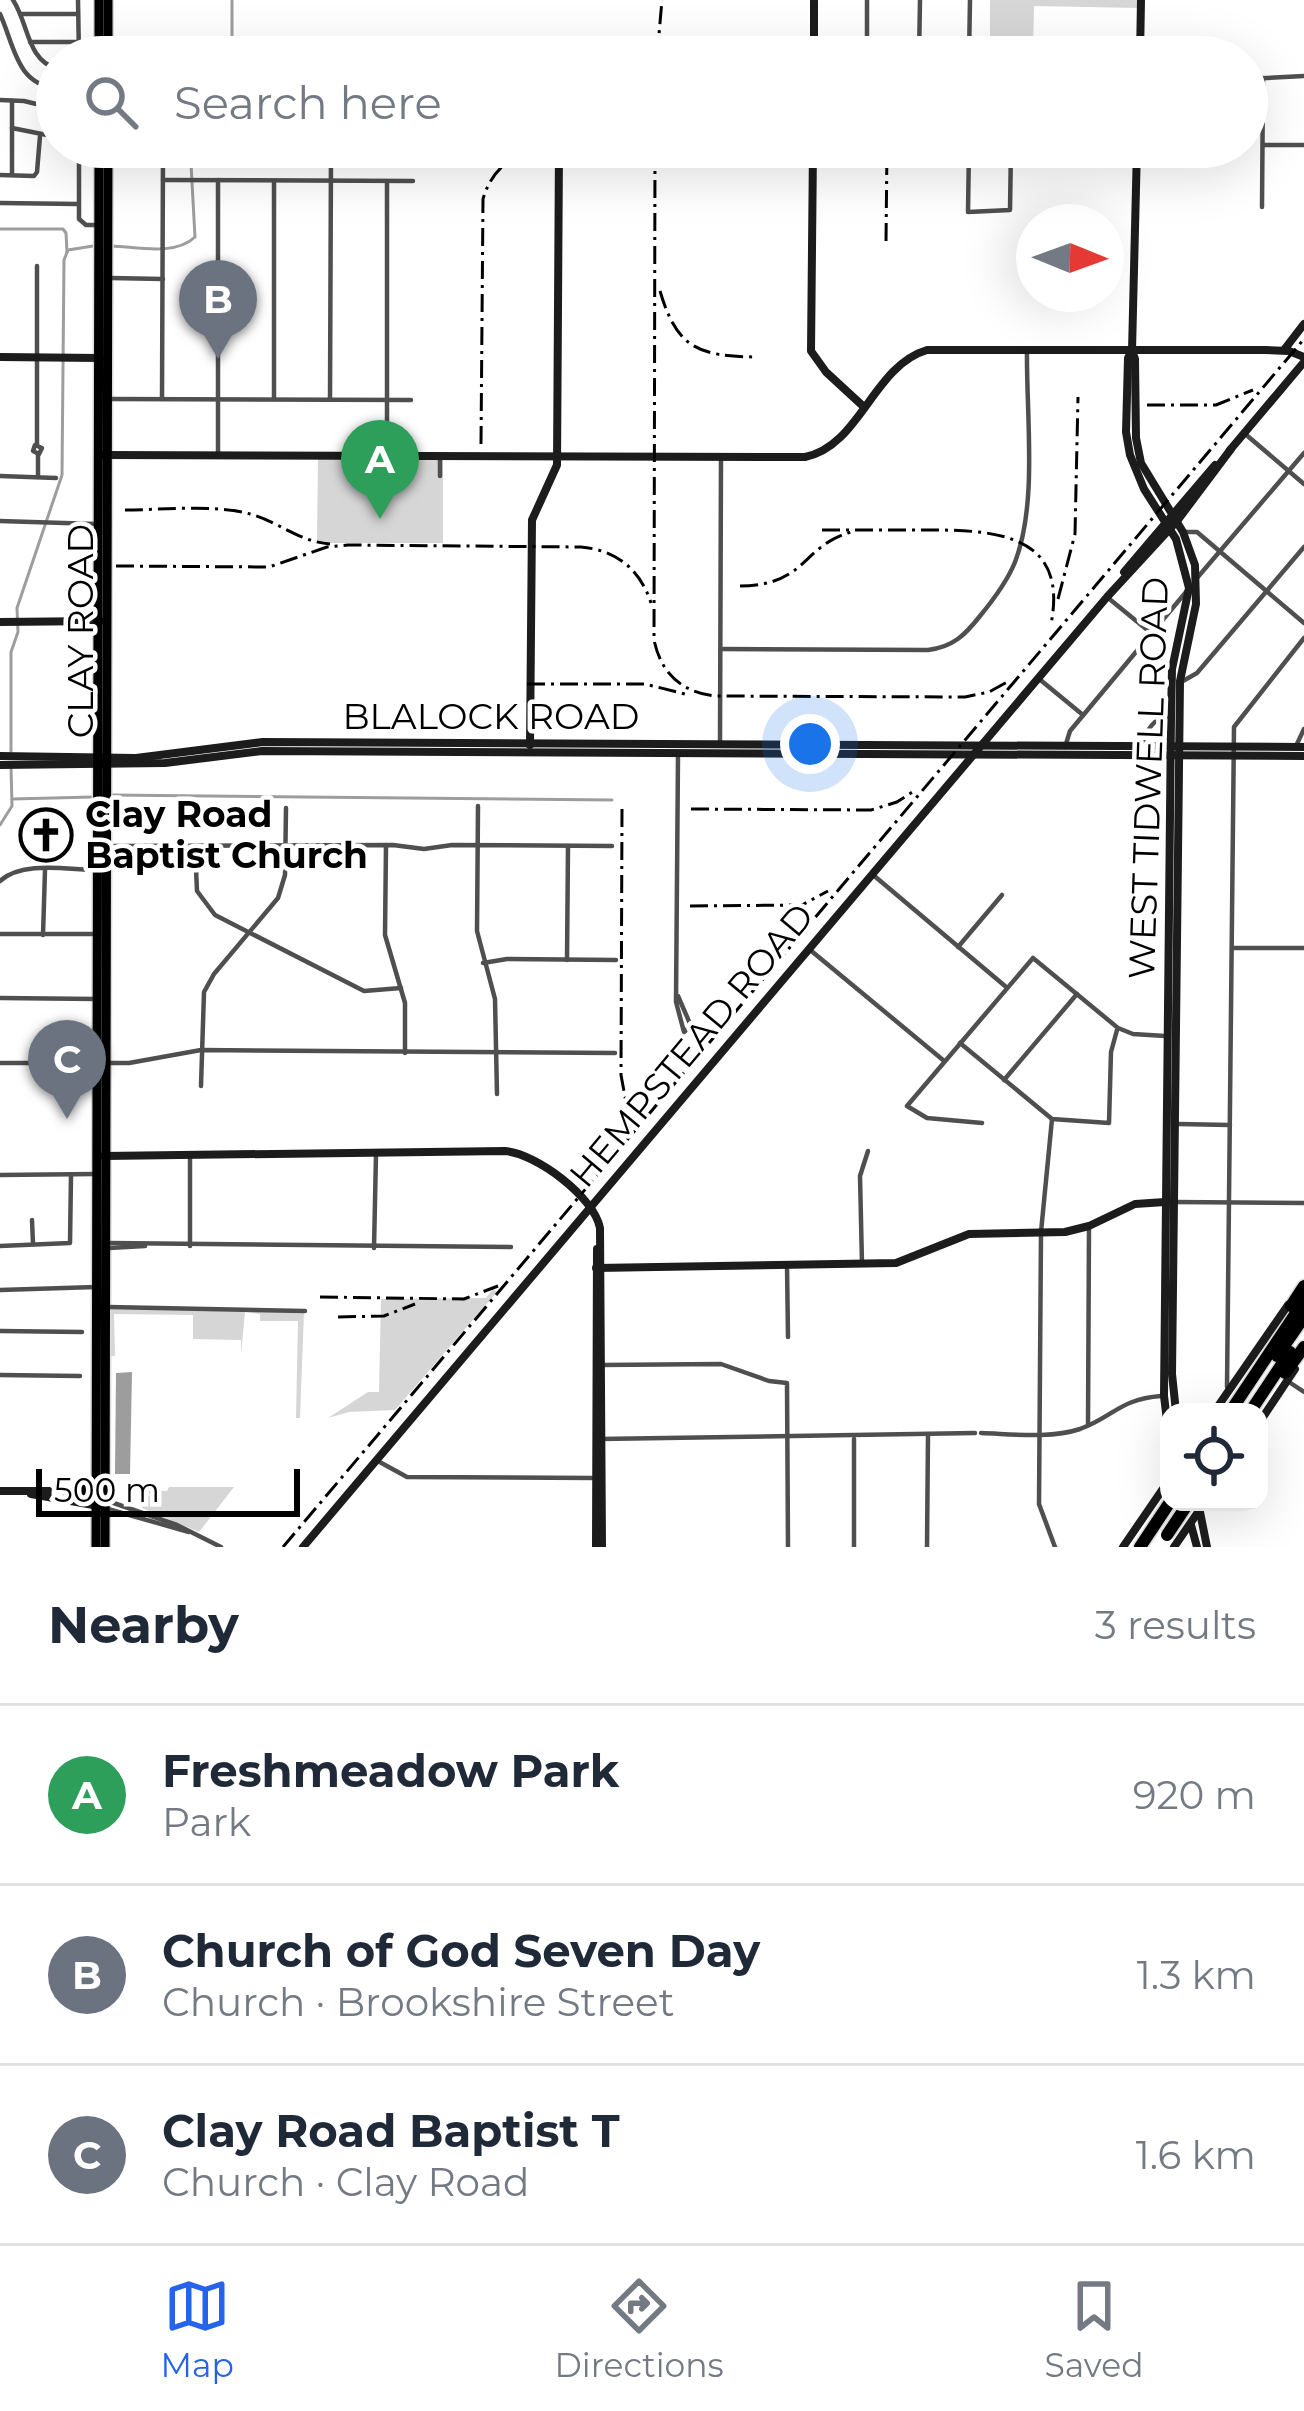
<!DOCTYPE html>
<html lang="en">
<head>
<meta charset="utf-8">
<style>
  :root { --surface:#fff; --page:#f2f2f3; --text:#1f2937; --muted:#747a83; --line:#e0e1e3; --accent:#2563eb }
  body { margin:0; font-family:Montserrat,sans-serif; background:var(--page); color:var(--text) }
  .controls { position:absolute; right:36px; bottom:36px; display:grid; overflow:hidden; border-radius:24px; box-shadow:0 12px 48px #0002 }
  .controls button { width:108px; height:108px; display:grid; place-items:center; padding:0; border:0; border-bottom:3px solid var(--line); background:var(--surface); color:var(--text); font:60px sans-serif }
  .compass { position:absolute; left:1016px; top:204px; width:108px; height:108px; border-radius:50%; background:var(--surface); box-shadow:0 12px 48px #0002; rotate:91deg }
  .scale { position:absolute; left:36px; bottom:30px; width:264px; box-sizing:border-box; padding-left:12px; border:6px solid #000; border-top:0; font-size:33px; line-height:42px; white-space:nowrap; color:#000; -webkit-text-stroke:9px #fff; paint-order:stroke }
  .you { position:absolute; left:810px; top:744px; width:42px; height:42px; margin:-30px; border:9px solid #fff; border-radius:50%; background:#1a73e8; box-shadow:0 0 0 18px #1a73e833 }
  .badge { display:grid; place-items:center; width:78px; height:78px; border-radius:50%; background:var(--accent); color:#fff; font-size:39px; font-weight:700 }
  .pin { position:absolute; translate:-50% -99px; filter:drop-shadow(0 3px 6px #0008) }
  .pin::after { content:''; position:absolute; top:63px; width:42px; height:36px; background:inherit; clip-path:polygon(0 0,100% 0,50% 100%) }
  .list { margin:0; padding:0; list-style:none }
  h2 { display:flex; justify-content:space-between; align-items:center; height:156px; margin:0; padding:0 48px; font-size:51px }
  h2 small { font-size:39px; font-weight:400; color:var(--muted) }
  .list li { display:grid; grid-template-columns:78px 1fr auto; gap:36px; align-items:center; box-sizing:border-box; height:180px; padding:0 48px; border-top:3px solid var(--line) }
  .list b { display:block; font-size:45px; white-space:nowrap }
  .list p { margin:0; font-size:39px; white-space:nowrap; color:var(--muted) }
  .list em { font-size:39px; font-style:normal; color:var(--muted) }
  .icon { flex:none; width:66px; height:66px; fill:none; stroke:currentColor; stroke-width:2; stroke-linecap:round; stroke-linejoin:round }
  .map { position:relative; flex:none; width:1304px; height:1547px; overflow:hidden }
  .search { position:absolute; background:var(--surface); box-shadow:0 12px 48px #0002; left:36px; right:36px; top:36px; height:132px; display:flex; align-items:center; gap:30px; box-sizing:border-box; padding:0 42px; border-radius:66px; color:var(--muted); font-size:45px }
  .sheet { height:696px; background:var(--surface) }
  nav { display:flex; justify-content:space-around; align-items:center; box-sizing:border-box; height:168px; border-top:3px solid var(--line); background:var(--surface); font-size:33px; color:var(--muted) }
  nav a { display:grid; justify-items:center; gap:6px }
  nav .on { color:var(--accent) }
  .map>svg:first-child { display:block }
  .green { fill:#d6d6d6 }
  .water { fill:#9d9d9d }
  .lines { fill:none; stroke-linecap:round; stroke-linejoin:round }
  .stream { stroke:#9d9d9d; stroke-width:3 }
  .primary-casing { stroke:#dbdbdb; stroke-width:12 }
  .highway-casing { stroke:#dbdbdb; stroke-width:15 }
  .street { stroke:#4f4f4f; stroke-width:4.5 }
  .secondary { stroke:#1c1c1c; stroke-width:8 }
  .primary { stroke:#000; stroke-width:9 }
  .highway { stroke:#000; stroke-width:12 }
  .rail { stroke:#000; stroke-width:3; stroke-dasharray:18 6 3 6; stroke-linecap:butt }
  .highway-bridge-casing { stroke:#dbdbdb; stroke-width:15; stroke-linecap:butt }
  .highway-bridge { stroke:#000; stroke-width:12 }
  .labels { text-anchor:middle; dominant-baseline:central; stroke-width:9; stroke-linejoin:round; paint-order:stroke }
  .street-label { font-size:36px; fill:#000; stroke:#fff }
  .poi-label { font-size:36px; font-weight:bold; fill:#000; stroke:#fff; text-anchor:start }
</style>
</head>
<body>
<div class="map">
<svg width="1304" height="1547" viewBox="0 0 1304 1547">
  <rect width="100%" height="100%" fill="#fff"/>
  <g class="green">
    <polygon points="990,0 1139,0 1139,8 1034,6 1033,48 1007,48 1007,37 990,36"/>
    <polygon points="318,458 443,460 443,543 317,543"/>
    <polygon points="493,1289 497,1292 395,1410 349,1412 328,1418 368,1392 379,1392 381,1299 486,1298"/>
    <polygon points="108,1309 304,1312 300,1418 296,1418 298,1321 260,1321 260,1314 245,1312 241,1355 241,1340 193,1339 193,1315 114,1314 115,1356 108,1356"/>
    <polygon points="146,1487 147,1490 167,1491 169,1487 234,1487 199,1532 142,1508"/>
  </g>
  <polygon class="water" points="132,1372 130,1474 115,1474 116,1373"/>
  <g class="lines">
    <g class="stream">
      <polyline points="232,0 232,57"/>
      <polyline points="0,229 63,229 66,233 67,252"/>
      <path d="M111 246C138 247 175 256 195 237L191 164 202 150 224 147"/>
      <polyline points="11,751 11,652 18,632 17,608 62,475 64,260 68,250 93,246"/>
      <polyline points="111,795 612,800"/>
      <polyline points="12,799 93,797"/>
      <polyline points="0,825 12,806 11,766"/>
    </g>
    <g class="primary-casing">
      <g id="primary">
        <polyline points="108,0 108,57"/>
        <polyline points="99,57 99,0"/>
        <polyline points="78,1493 94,1483"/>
        <polyline points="96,1547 99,147"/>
        <polyline points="105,1547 108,147"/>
      </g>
    </g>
    <g class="highway-casing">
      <g id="highway">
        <polyline points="1291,1306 1304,1286"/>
        <polyline points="1277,1356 1304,1317"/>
        <polyline points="1285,1373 1304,1347"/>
        <polyline points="1230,1412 1304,1301"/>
        <polyline points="1250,1412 1290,1352"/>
        <polyline points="1140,1547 1170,1502"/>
      </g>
    </g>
    <g class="street">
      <path d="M13 0C29 24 26 59 57 69"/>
      <polyline points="78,0 79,57"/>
      <path d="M0 14C14 44 16 85 57 88"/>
      <polyline points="21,14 78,14"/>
      <polyline points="30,42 78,42"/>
      <polyline points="867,57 867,0"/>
      <polyline points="919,57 920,0"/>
      <polyline points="969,57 970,0"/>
      <polyline points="1247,79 1304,76"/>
      <polyline points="0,100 24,101 57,109"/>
      <polyline points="12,128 57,137"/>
      <polyline points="1263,145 1304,145"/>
      <polyline points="79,147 79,219 86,225 99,225"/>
      <polyline points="969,147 968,212 1010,210 1011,147"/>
      <polyline points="12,173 12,101"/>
      <polyline points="0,175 34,176 37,172 40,136"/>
      <polyline points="163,180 413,181"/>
      <polyline points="0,203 78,204"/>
      <polyline points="1262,207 1263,78"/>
      <polyline points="37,266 37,444"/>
      <polyline points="110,278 163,279"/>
      <polyline points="110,399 411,400"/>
      <polyline points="162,399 163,153"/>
      <polyline points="274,399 274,183"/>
      <polyline points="330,399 331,154"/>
      <polyline points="1244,433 1304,484"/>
      <polygon points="35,445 42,448 39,454 33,451"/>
      <polyline points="38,454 38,477"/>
      <polyline points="218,456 218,180"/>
      <polyline points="387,456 387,181"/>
      <polyline points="0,476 56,478"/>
      <polyline points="440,476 440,456"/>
      <polyline points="0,521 96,524"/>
      <polyline points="1183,532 1197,532 1304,623"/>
      <polyline points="1197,578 1304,453"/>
      <polyline points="1107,597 1151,633"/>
      <path d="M721 649 928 650C953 647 965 635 980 616 994 599 1007 582 1015 562 1038 503 1026 414 1027 350"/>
      <polyline points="1038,678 1083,715"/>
      <polyline points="1183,681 1197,673 1304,547"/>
      <polyline points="720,741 721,458"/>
      <polyline points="1297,744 1304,729"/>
      <path d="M1144 745C1145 730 1155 717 1169 717"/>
      <polyline points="1065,747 1070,731 1186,592"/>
      <polyline points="478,806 477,931 495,999 497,1094"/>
      <polyline points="386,845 385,935 405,1003 405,1053"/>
      <polyline points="109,846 393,845 424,849 452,845 612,846"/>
      <polyline points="195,847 197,891 215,915 364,991 401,988"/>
      <polyline points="872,874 1005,986"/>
      <path d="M0 881C23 860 69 870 99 870"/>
      <polyline points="0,934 96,934"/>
      <polyline points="43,935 45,870"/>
      <polyline points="958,947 1002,895"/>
      <polyline points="1232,948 1304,948"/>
      <polyline points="809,949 943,1060"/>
      <polyline points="567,960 568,846"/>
      <polyline points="483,963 507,959 616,960"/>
      <polyline points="678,996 691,1026 684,1032 676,1002 678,755"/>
      <polyline points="0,998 96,999"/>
      <polyline points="960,1043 1052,1119 1109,1123 1111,1052 1117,1030"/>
      <polyline points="0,1063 95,1063"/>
      <polyline points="107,1063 129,1063 201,1050 615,1053"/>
      <polyline points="1004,1080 1077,994"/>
      <polyline points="201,1086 204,992 214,974 278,898 285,875 286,808"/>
      <polyline points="1052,1119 1041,1232 1039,1504 1055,1547"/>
      <polyline points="982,1123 927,1118 907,1106 1033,958 1118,1028 1133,1034 1165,1036"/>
      <polyline points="1178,1124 1230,1125"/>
      <polyline points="0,1175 96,1174"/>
      <polyline points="1174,1202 1304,1203"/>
      <polyline points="32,1220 33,1244"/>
      <polyline points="109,1243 511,1247"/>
      <polyline points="0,1246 70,1243 71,1176"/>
      <polyline points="190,1246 190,1156"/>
      <polyline points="109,1248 145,1246"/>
      <polyline points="374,1248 376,1155"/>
      <polyline points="862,1264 860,1176 868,1151"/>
      <polyline points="787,1265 788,1337"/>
      <polyline points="0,1290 96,1287"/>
      <polyline points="108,1307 305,1311"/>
      <polyline points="0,1331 82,1332"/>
      <polyline points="601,1365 721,1364 769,1381 787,1383 788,1547"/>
      <polyline points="0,1375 80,1376"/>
      <polyline points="1289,1382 1304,1392"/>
      <polyline points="1227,1387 1234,727 1304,638"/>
      <polyline points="1088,1425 1089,1227"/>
      <path d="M981 1433C1012 1434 1050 1439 1080 1429 1113 1417 1120 1399 1161 1396"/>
      <polyline points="600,1439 975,1433"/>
      <polyline points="854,1439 854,1547"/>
      <polyline points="376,1460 407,1477 594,1478"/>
      <polyline points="105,1500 177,1525 221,1547"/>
      <polyline points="108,1509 189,1532"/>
      <polyline points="927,1547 928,1434"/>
    </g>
    <g class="secondary">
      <polyline points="814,57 814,0"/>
      <polyline points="1140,57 1141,0"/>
      <polyline points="813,147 811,351 826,372 864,407"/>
      <polyline points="1137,147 1132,351 1135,359 1136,438 1141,463 1183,532 1195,565 1196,604 1180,681 1172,1374 1176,1412"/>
      <polyline points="1284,350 1304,324"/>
      <polyline points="1131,352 1128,358 1126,432 1130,455 1144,489 1176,539 1189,588 1172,669 1171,717 1164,1396 1169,1437"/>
      <polyline points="0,357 100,358"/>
      <polyline points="1230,450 1304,362"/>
      <path d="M104 455 805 457C860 446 873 366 927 350H1265L1289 351 1304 357"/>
      <polyline points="1124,572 1215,465"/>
      <polyline points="0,622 100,621"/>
      <polyline points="530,745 532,520 557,465 559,147"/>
      <polyline points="0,756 136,758 263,742 1304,747"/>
      <polyline points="0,765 165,763 262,751 1304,756"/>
      <path d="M104 1156 505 1151C537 1154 594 1197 600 1228L602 1547"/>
      <polyline points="596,1268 896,1263 969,1234 1065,1232 1089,1226 1135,1204 1165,1202"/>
      <polyline points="1214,1412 1288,1305"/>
      <polyline points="1259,1423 1295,1369"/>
      <polyline points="0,1491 72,1491 99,1499"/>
      <polyline points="31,1494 99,1506"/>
      <polyline points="1198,1502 1207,1547"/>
      <polyline points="1191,1525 1197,1547"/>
      <polyline points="303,1547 1107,597 1177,521 1231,449"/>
      <polyline points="596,1547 597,1249"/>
      <polyline points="1123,1547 1169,1480"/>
      <polyline points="1174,1547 1205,1502"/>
    </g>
    <use href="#primary" class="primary"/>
    <use href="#highway" class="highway"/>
    <g class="rail">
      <polyline points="657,57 662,0"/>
      <polyline points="298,147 587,147 621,154"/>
      <path d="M655 147 654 640C661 673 681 692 715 696L965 697 989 692 1009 681"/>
      <polyline points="886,241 887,147"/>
      <path d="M660 291C677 349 699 356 756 357"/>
      <polyline points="1147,405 1216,405 1253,390"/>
      <path d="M481 444 483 199C493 165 517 151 551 148"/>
      <path d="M125 510C162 510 216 504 250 514 279 522 300 542 330 544"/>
      <path d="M822 530C854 530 886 530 918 530 985 530 1070 528 1051 624"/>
      <path d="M116 566 269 567 327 547 348 545 581 547C616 550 640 569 651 603"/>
      <path d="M740 586C808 585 800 547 851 532"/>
      <polyline points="1058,599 1075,534 1078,397"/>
      <polyline points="527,684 645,684 685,694"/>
      <polyline points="622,809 621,1075 628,1113 622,1143"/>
      <polyline points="691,809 871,810 897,802 914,791"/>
      <polyline points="690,906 802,905 828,891"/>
      <polyline points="320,1297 464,1299 498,1286"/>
      <polyline points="338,1317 384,1316 415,1304"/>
      <polyline points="283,1547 1304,339"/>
    </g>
    <g class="highway-bridge-casing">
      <polyline id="highway-bridge" points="1167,1535 1189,1502"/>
    </g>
    <use href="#highway-bridge" class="highway-bridge"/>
  </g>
  <defs>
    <g id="church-ring" transform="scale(2.7)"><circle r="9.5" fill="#fff" stroke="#000" stroke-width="1.5"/><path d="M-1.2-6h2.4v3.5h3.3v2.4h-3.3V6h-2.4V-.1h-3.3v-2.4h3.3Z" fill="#000"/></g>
  </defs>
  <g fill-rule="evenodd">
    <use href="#church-ring" x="46" y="835"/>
  </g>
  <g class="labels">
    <g class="street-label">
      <text transform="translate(80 631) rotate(-90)">CLAY ROAD</text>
      <text x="491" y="716">BLALOCK ROAD</text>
      <text transform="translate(1148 778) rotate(-88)">WEST TIDWELL ROAD</text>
      <text transform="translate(691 1045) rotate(-50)">HEMPSTEAD ROAD</text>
    </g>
    <g class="poi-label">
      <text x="85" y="814">Clay Road<tspan x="85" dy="41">Baptist Church</tspan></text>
    </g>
  </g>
</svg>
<div class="controls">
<button><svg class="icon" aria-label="locate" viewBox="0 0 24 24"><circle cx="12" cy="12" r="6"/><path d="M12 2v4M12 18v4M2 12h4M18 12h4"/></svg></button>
</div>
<svg class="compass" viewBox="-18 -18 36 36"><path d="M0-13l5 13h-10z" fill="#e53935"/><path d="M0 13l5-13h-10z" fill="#747a83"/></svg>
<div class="scale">500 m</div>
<div class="you"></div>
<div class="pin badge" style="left:380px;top:519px;background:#2e9e5b">A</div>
<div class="pin badge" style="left:218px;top:359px;background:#6b7280">B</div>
<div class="pin badge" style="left:67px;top:1119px;background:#6b7280">C</div>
<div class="search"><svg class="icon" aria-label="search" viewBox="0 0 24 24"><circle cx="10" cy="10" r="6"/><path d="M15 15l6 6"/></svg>Search here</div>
</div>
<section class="sheet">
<h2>Nearby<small>3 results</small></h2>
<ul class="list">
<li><span class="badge" style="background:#2e9e5b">A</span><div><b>Freshmeadow Park</b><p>Park</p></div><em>920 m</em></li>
<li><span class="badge" style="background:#6b7280">B</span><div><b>Church of God Seven Day</b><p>Church · Brookshire Street</p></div><em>1.3 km</em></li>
<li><span class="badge" style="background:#6b7280">C</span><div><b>Clay Road Baptist T</b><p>Church · Clay Road</p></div><em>1.6 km</em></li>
</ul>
</section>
<nav>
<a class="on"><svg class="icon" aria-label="map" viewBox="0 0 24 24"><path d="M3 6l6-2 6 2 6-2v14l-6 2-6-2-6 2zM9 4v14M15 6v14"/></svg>Map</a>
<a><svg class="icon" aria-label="directions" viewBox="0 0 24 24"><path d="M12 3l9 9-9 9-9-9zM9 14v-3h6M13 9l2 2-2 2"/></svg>Directions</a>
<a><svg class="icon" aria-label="saved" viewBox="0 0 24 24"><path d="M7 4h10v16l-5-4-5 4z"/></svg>Saved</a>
</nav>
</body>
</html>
